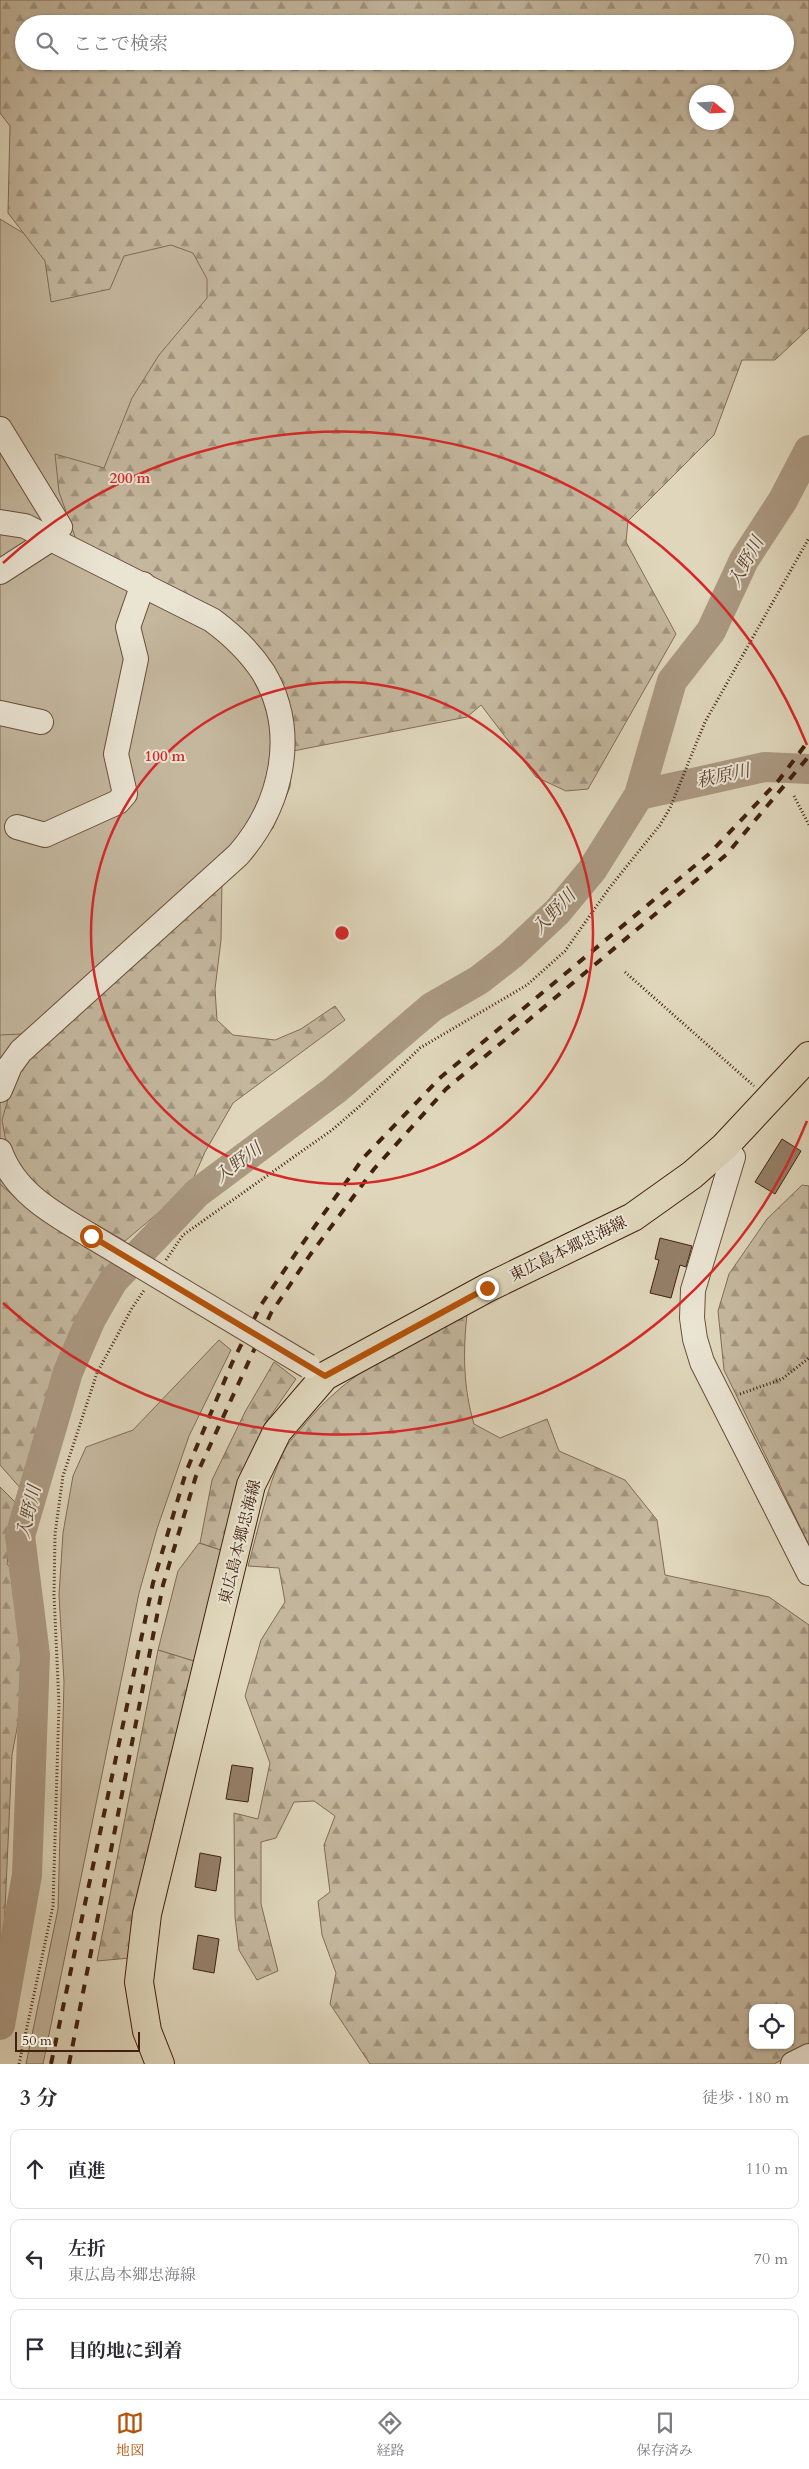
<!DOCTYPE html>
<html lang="ja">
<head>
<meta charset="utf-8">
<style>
  :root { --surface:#fff; --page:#f2f2f3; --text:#2b2b33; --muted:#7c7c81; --line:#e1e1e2; --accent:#b45309 }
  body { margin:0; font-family:Cardo,"Noto Serif JP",serif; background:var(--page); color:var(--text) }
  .controls { position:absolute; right:15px; bottom:15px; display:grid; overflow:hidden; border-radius:10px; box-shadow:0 1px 4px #0004 }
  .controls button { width:45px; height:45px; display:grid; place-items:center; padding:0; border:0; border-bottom:1px solid var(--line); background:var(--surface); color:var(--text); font:25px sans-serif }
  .compass { position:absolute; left:689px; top:85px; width:45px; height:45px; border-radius:50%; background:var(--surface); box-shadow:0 1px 4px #0004; rotate:108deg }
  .scale { position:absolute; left:15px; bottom:12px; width:125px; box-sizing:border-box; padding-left:5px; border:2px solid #42200f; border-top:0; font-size:14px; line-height:18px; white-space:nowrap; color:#42200f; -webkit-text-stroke:4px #eae4d3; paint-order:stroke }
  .stop { position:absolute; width:15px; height:15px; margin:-11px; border:4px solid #b45309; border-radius:50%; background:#fff }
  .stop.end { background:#b45309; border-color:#fff; box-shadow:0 1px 5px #0008 }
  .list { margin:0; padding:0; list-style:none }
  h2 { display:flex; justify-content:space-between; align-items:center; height:65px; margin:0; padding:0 20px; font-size:21px }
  h2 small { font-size:16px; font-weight:400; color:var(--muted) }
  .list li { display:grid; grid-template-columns:32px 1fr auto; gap:15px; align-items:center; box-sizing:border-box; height:80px; margin:0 10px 10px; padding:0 10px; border:1px solid var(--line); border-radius:10px }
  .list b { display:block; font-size:19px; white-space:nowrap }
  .list p { margin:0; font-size:16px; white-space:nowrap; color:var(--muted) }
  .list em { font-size:16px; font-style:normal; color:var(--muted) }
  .icon { flex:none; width:28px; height:28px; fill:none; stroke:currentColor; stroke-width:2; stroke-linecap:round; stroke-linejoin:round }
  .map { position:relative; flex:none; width:809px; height:2064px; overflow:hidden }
  .search { position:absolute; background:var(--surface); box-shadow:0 1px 4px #0004; left:15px; right:15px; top:15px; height:55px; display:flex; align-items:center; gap:12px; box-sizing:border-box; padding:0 18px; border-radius:28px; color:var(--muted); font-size:19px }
  .sheet { height:335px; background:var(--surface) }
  nav { display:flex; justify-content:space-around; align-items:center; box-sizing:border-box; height:70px; border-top:1px solid var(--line); background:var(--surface); font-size:14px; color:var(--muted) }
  nav a { display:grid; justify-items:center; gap:2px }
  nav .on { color:var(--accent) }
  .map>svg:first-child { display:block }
  .green { fill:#c4b79e; stroke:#836c56 }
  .forest { fill:url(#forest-firs); stroke:#836c56; fill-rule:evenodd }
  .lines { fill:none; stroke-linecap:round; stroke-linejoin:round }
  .river { stroke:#aa9881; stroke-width:30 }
  .building { fill:#947f68; stroke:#42200f }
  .minor-casing { stroke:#694e3a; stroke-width:26 }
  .major-casing { stroke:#42200f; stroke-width:30 }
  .path { stroke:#42200f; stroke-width:3; stroke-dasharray:1 2.5; stroke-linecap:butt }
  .minor { stroke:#eae4d3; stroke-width:24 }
  .major { stroke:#dfd6bb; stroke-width:28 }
  .rail { stroke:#42200f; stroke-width:4; stroke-dasharray:9 9; stroke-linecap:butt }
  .minor-bridge-casing { stroke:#694e3a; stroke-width:26; stroke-linecap:butt }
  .minor-bridge { stroke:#eae4d3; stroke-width:24 }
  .route { stroke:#b45309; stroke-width:6 }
  .ring { fill:none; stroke:#d62828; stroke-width:2.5 }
  .labels { text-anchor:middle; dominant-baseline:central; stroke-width:4; stroke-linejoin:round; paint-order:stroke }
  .street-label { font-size:16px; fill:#42200f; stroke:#eae4d3 }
  .water-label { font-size:18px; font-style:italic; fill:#614431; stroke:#eae4d3 }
  .centre { fill:#d62828; stroke:#eae4d3; stroke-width:2.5 }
  .ring-label { font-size:15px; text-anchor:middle; font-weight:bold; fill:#d62828; stroke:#eae4d3; stroke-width:4; stroke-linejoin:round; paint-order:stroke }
</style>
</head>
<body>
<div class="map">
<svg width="809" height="2064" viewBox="0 0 809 2064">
  <defs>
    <pattern id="forest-firs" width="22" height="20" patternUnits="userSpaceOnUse" patternTransform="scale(1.25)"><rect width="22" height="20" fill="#c4b79e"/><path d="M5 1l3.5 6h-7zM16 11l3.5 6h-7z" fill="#a1947f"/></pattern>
  </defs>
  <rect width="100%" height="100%" fill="#dfd6bb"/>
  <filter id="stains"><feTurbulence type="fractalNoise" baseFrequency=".004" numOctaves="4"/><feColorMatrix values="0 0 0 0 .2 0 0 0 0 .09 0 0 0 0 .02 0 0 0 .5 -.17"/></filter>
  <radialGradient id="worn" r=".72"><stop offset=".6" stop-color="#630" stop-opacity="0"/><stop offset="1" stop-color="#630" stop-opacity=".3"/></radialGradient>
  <g class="green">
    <polygon points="188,218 225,281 291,661 293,751 290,787 273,828 222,881 63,1081 0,1202 0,219 76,265"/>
    <polygon points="219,1340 231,1350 189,1436 157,1529 139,1593 43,2064 26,2064 58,1909 64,1682 59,1595 63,1533 73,1476 86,1447 133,1430"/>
    <polygon points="199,1543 224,1551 197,1662 158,1650 178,1571"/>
  </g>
  <g class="forest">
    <path d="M0 0H809V328L775 360H742L714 435 628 521 626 542 676 634 588 789 566 791 536 777 481 705 467 717 293 751 273 668 77 542 59 492 55 454 104 468 132 398 159 355 207 298V279L193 253 171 245 124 256 110 289 51 302 45 261 8 213 10 126 0 113ZM24 24H785V61H24ZM696 92H726V122H696Z"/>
    <polygon points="222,881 221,940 215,989 217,1020 233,1035 275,1040 301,1029 335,1006 345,1020 233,1103 205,1152 190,1186 125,1241 34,1189 9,1158 2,1120 15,1075 37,1046"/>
    <polygon points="22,1034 0,1063 0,1035"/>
    <path d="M0 1184C35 1216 75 1241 116 1265L69 1338 39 1429 22 1490 0 1465Z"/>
    <polygon points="802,1185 809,1186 809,1545 724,1370 718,1311 729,1274 767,1219"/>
    <path d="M467 1314C463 1352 463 1387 474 1424L500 1438 547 1419 559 1451 625 1480 657 1520 665 1575 769 1597 809 1625V2045L774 2064H370L330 2004 336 1973 322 1935 318 1901 330 1892 324 1845 335 1816 314 1801 294 1802 276 1838 261 1842V1904L278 1971 257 1980 239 1950 235 1917 234 1813 258 1819 270 1763 245 1696 261 1640 285 1602 279 1568 248 1566C259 1527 267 1485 285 1449 289 1441 298 1433 304 1425 350 1369 404 1346 467 1314ZM753 2008H790V2045H753Z"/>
    <polygon points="274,1362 296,1379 262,1428 224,1551 200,1543 212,1480 245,1412"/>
    <polygon points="0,1487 16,1503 7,1564 22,1580 30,1616 28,1670 12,1755 4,1931 0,1959"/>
    <polygon points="158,1650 197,1662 130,1958 97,1961"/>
  </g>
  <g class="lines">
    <g class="river">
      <polyline points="639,795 765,767 809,769"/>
      <polyline points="0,2025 27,1875 35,1655 20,1536 68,1372 91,1319 113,1281 197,1193 335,1090 432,1007 479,980 511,955 557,912 592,870 639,795 672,681 711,631 744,560 783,500 809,450"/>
    </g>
  </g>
  <g class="building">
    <polygon points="782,1139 801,1151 775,1194 755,1182"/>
    <polygon points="660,1238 692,1246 686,1267 680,1265 671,1298 650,1293 659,1260 655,1259"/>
    <polygon points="232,1765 253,1768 248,1802 226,1799"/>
    <polygon points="200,1853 221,1857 216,1891 195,1887"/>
    <polygon points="198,1935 219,1939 214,1973 193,1969"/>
  </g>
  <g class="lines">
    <g class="minor-casing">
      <g id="minor">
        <polyline points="0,429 60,527 51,539 0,572"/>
        <path d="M0 522 25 526 212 620C231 634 250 652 263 672 299 732 282 805 238 855L21 1051 10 1066 0 1090"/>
        <polyline points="0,713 41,722"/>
        <polyline points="17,827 45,835 118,802 125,794 116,754 136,659 128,627 143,584"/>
        <polyline points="724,1147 733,1157 693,1290 692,1318 695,1339 702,1362 809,1573"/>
        <path d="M0 1151C15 1193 54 1214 91 1236"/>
        <polyline points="793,2064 809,2056"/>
      </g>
    </g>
    <g class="major-casing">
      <polyline id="major" points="160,2064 147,2031 139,1982 147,1914 251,1485 277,1432 325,1376 487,1288 633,1217 692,1175 724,1147 809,1056"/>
    </g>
    <g class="path">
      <polyline points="794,796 809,825"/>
      <polyline points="625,972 754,1086"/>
      <polyline points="166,1260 183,1235 332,1130 361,1105 420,1048 527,985 565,951 610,887 660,825 670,808 705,722 809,538"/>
      <polyline points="740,1394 782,1379 809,1358"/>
      <polyline points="19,2064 53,1906 59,1704 54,1595 55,1534 63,1476 97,1373 132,1308 145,1289"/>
    </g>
    <use href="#minor" class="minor"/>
    <use href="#major" class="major"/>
    <g class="rail">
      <polyline points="51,2064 153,1583 186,1472 232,1363 261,1305 298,1250 364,1157 441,1077 709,854 779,780 809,740"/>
      <polyline points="69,2064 163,1585 196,1476 271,1313 310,1255 374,1169 446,1089 726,855 809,756"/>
    </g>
    <g class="minor-bridge-casing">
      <polyline id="minor-bridge" points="91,1236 308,1366"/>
    </g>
    <use href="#minor-bridge" class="minor-bridge"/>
  </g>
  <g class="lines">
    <polyline class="route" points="91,1236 325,1376 487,1288"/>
  </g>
  <g class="ring">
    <circle cx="342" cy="933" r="251"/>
    <path d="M807 1121A502 502 0 0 1 3 1303M3 563A502 502 0 0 1 807 745"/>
  </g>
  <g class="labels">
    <g class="street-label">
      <text transform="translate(568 1249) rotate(-26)">東広島本郷忠海線</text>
      <text transform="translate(240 1542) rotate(-76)">東広島本郷忠海線</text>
    </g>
    <g class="water-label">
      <text transform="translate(746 562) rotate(-61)">入野川</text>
      <text transform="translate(723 776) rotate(-12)">萩原川</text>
      <text transform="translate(554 912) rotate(-47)">入野川</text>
      <text transform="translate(238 1163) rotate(-37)">入野川</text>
      <text transform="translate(29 1512) rotate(-77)">入野川</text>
    </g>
  </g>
  <circle cx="342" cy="933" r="8" class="centre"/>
  <g class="ring-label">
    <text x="130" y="483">200 m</text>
    <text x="165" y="761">100 m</text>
  </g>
  <rect width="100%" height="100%" filter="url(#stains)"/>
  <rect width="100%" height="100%" fill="url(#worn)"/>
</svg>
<div class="controls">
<button><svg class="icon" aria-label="locate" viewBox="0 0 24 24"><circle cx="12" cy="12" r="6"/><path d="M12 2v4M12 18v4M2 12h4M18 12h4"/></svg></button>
</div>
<svg class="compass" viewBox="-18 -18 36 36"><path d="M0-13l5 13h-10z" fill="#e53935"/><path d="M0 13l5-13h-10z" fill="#7c7c81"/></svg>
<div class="scale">50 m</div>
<div class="stop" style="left:91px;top:1236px"></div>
<div class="stop end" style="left:487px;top:1288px"></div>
<div class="search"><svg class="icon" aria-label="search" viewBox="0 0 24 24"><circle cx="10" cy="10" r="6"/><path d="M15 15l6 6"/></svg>ここで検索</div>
</div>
<section class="sheet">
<h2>3 分<small>徒歩 · 180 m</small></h2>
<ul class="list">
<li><svg class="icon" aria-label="ahead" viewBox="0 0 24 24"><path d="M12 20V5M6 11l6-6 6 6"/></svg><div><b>直進</b></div><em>110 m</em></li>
<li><svg class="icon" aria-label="left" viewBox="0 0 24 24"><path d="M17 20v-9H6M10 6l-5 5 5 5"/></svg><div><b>左折</b><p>東広島本郷忠海線</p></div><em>70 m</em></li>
<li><svg class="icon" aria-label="arrive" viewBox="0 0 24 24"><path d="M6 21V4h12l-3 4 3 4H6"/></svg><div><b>目的地に到着</b></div></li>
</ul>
</section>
<nav>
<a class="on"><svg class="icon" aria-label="map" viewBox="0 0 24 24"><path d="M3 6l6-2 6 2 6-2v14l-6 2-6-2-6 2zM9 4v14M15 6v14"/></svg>地図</a>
<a><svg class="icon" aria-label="directions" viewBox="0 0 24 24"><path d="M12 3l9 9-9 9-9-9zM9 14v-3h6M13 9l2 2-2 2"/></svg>経路</a>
<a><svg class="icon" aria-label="saved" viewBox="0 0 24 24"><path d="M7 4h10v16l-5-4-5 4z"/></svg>保存済み</a>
</nav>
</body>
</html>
